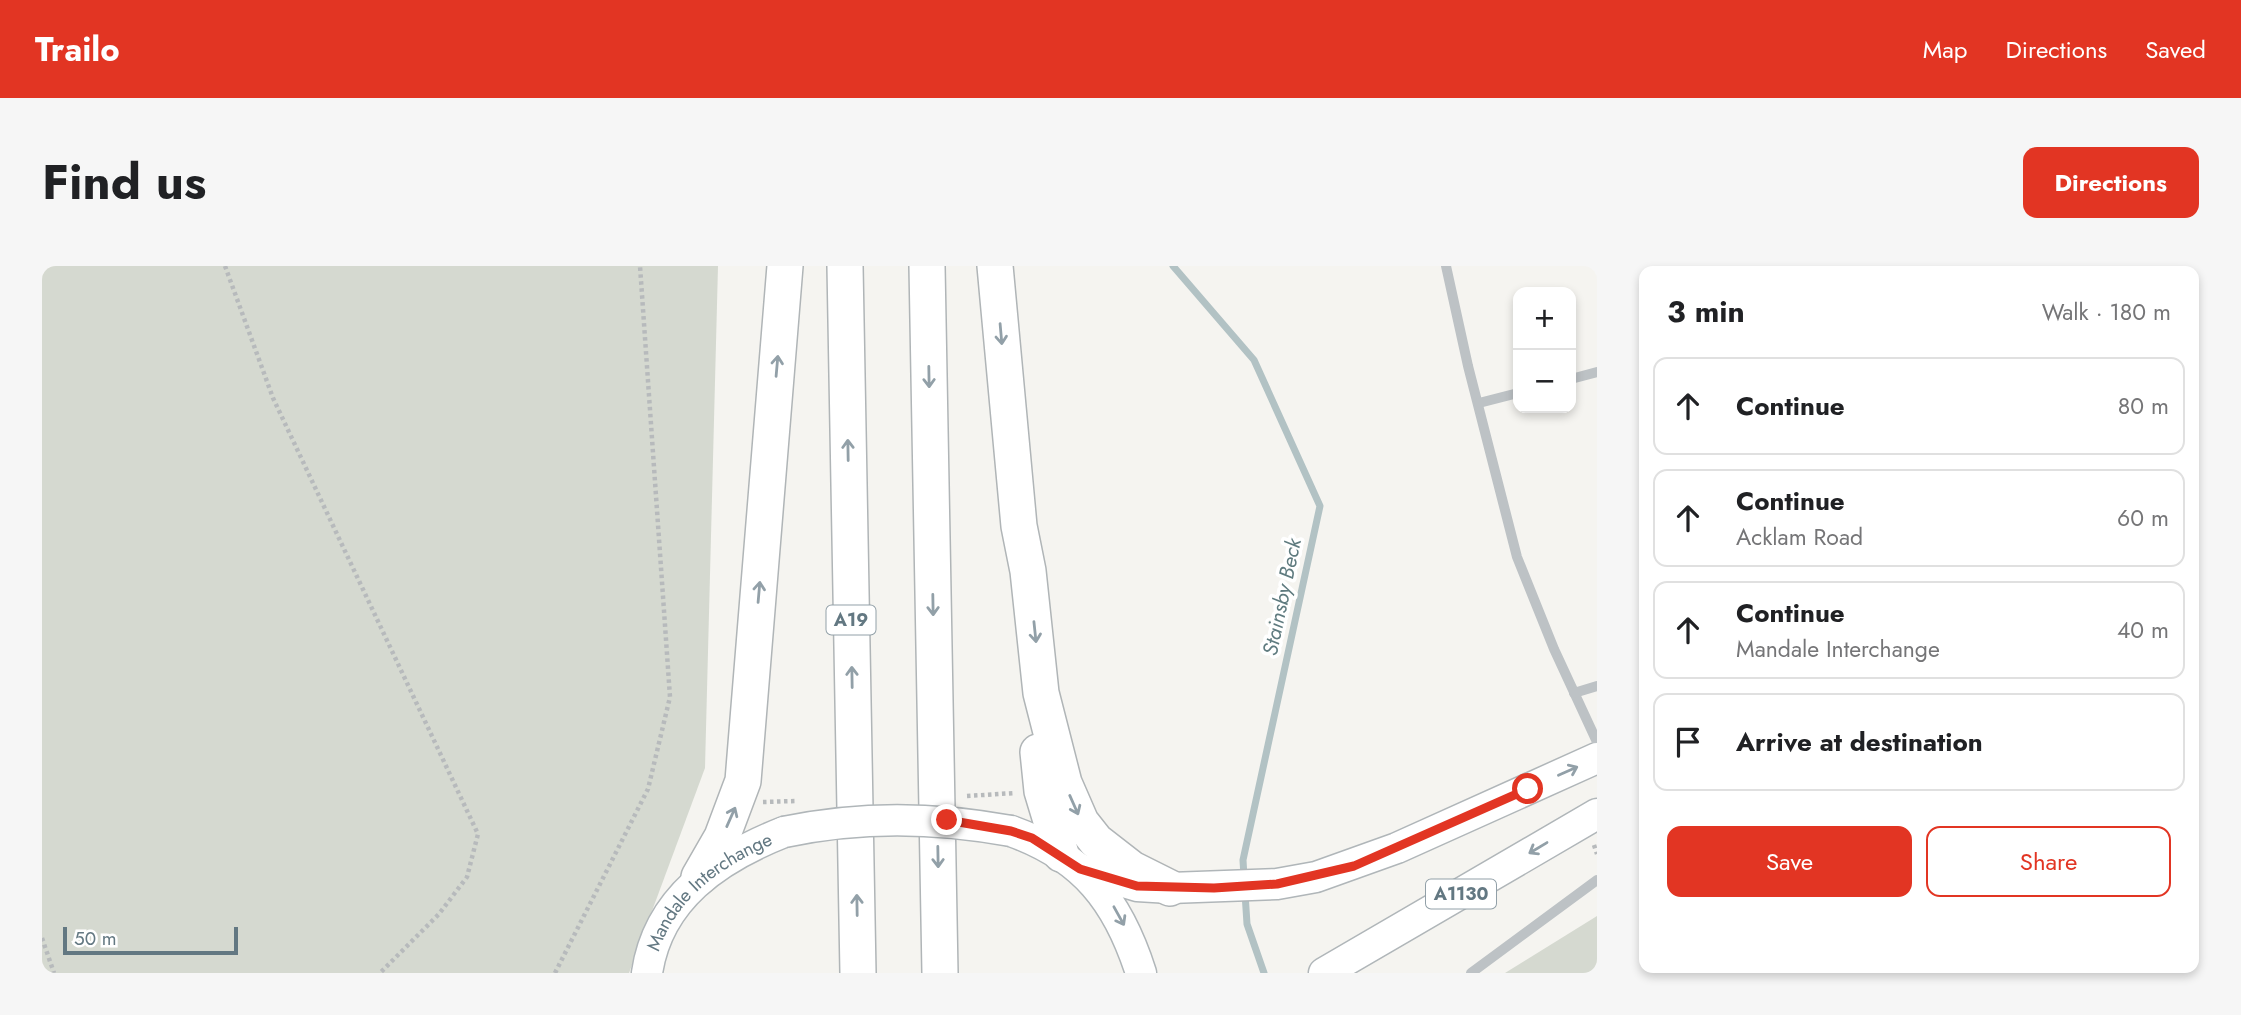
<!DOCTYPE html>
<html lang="en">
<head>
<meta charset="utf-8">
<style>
  :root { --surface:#fff; --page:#f6f6f6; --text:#202124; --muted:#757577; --line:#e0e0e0; --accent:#e23523 }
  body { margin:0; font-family:Jost,sans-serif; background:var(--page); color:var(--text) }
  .controls { position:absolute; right:21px; top:21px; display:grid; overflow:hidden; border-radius:14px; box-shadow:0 4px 10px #0003 }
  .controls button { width:63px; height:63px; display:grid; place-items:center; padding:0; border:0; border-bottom:2px solid var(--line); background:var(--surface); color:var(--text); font:35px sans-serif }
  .scale { position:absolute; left:21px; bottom:18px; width:175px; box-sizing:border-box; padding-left:7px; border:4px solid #637882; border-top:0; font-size:19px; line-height:24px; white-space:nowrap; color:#637882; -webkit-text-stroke:5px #fff; paint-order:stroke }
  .stop { position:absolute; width:21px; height:21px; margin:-16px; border:5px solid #e23523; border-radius:50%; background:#fff }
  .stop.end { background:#e23523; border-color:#fff; box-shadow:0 2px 7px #0008 }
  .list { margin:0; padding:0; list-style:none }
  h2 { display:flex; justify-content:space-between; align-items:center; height:91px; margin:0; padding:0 28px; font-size:30px }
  h2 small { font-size:23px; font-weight:400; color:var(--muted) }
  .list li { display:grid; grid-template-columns:46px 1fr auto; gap:21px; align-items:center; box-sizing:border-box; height:98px; margin:0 14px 14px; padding:0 14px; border:2px solid var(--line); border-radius:14px }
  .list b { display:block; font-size:26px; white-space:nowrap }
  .list p { margin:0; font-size:23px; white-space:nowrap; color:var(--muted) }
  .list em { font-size:23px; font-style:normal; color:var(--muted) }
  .actions { display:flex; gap:14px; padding:21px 28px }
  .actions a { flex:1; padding:16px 0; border:2px solid var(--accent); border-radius:14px; text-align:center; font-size:24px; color:var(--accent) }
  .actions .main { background:var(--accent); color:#fff }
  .icon { flex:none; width:38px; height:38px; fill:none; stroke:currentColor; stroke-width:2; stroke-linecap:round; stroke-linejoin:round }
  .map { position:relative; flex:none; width:1555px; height:707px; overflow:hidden; border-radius:14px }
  header { display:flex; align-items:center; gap:42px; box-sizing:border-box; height:98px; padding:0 35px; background:var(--accent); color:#fff }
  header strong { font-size:33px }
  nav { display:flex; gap:38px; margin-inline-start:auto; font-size:24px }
  .intro { display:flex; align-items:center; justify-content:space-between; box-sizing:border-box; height:168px; padding:0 42px }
  h1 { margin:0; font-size:49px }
  .button { padding:18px 32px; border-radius:14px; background:var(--accent); color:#fff; font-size:24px; font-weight:700 }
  main { display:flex; gap:42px; padding:0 42px }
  aside { flex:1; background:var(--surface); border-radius:14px; box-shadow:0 4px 10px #0003 }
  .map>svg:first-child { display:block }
  .green { fill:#d5d9d0 }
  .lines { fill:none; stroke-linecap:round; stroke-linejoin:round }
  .stream { stroke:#b2c2c4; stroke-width:7 }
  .primary-casing { stroke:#b0b6b9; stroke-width:33 }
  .highway-casing { stroke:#b0b5b7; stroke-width:38 }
  .path { stroke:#b7babc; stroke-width:4.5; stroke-dasharray:3.5 3.5; stroke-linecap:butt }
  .lane { stroke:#bdc2c5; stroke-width:10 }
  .primary { stroke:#fff; stroke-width:30 }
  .highway { stroke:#fff; stroke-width:35 }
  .primary-bridge-casing { stroke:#b0b6b9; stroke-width:33; stroke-linecap:butt }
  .primary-bridge { stroke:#fff; stroke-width:30 }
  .oneway { stroke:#92a0a8 }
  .route { stroke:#e23523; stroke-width:9 }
  .labels { text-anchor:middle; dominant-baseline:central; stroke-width:7; stroke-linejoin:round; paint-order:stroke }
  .shield { fill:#fff; stroke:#92a0a8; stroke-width:2 }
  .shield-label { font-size:18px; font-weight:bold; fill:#637882 }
  .street-label { font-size:19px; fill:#637882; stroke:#fff }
  .water-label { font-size:21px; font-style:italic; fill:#5f7b7f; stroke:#fff }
</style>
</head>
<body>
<header>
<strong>Trailo</strong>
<nav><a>Map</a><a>Directions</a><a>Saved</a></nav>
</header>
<div class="intro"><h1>Find us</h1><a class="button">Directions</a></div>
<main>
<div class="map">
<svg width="1555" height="707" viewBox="0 0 1555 707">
  <rect width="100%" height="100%" fill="#f5f4f0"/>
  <g class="green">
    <polygon points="0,0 676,0 663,502 587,707 0,707"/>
    <polygon points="1555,650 1555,707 1463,707"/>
  </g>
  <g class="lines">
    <g class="stream">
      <polyline points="1131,0 1212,94 1278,240 1201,594 1202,611"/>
      <polyline points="1203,627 1205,658 1222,707"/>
    </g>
    <g class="primary-casing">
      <g id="primary">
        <path d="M969 565C1042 591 1076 635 1099 707"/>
        <polyline points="1038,603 1095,620 1128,622 1235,618 1274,611 1355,582 1555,492"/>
        <path id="s1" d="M605 707C616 632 676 592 742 566"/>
        <polyline points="1282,707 1555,548"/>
      </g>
    </g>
    <g class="highway-casing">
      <g id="highway">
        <polyline points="803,0 816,707"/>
        <polyline points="885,0 898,707"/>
        <polyline points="953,0 977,260 986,305 999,427 1022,517 1039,556 1054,575 1090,603 1128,622"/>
        <polyline points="996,486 1000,525 1019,588"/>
        <polyline points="657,611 680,571 701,515 743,0"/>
      </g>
    </g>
    <g class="path">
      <polyline points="183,0 231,132 436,568 425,611 397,648 338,707"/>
      <polyline points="925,530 973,527"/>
      <polyline points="721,536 754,535"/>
      <polyline points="1552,579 1555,588"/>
      <polyline points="0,672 12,707"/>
      <polyline points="513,707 606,523 628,431 598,0"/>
    </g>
    <g class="lane">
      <polyline points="1404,0 1426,100 1475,291 1512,383 1555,476"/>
      <polyline points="1529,113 1555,106"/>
      <polyline points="1437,137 1476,127"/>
      <polyline points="1532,427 1555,420"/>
      <polyline points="1429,707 1555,614"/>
    </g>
    <use href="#primary" class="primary"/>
    <use href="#highway" class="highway"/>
    <g class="primary-bridge-casing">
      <path id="primary-bridge" d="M742 566C819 550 891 551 969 565"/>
    </g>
    <use href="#primary-bridge" class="primary-bridge"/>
  </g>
  <defs><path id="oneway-shaft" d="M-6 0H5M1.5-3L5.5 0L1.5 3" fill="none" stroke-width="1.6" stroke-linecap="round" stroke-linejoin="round" transform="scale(1.75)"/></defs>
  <g class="oneway">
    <use href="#oneway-shaft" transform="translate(959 68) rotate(85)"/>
    <use href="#oneway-shaft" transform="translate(735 100) rotate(-85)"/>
    <use href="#oneway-shaft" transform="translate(887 111) rotate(89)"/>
    <use href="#oneway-shaft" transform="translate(806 184) rotate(-91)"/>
    <use href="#oneway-shaft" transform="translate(717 326) rotate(-85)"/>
    <use href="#oneway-shaft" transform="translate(891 339) rotate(89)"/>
    <use href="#oneway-shaft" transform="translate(993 366) rotate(84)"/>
    <use href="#oneway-shaft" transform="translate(810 411) rotate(-91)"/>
    <use href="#oneway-shaft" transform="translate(1526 505) rotate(-24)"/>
    <use href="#oneway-shaft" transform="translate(1032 539) rotate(66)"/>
    <use href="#oneway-shaft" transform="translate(689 551) rotate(-66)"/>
    <use href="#oneway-shaft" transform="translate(1496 582) rotate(149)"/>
    <use href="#oneway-shaft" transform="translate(896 591) rotate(89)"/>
    <use href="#oneway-shaft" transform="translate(815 639) rotate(-91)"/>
    <use href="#oneway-shaft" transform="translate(1077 650) rotate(61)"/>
  </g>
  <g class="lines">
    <polyline class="route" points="905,554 969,565 990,572 1038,603 1095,620 1172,622 1235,618 1312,600 1486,523"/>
  </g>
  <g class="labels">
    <g class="shield">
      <rect x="784.5" y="339.5" width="49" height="29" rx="5"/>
      <rect x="1384" y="613.5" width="70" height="29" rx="5"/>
    </g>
    <g class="shield-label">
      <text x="809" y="354">A19</text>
      <text x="1419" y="628">A1130</text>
    </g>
    <g class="street-label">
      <text stroke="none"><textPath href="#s1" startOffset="108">Mandale Interchange</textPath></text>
    </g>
    <g class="water-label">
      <text transform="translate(1240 331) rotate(-78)">Stainsby Beck</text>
    </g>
  </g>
</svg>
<div class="controls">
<button>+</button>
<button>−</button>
</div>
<div class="scale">50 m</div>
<div class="stop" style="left:1486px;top:523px"></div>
<div class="stop end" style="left:905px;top:554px"></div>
</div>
<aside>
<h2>3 min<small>Walk · 180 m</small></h2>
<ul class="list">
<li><svg class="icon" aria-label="ahead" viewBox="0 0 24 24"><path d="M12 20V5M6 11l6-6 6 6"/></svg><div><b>Continue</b></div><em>80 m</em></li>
<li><svg class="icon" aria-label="ahead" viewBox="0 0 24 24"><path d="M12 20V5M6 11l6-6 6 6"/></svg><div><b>Continue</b><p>Acklam Road</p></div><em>60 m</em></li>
<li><svg class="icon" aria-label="ahead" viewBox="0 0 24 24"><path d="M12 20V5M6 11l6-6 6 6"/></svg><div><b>Continue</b><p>Mandale Interchange</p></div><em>40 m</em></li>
<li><svg class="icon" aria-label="arrive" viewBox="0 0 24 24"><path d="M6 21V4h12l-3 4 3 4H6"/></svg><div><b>Arrive at destination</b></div></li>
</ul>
<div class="actions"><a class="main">Save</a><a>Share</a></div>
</aside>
</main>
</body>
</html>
